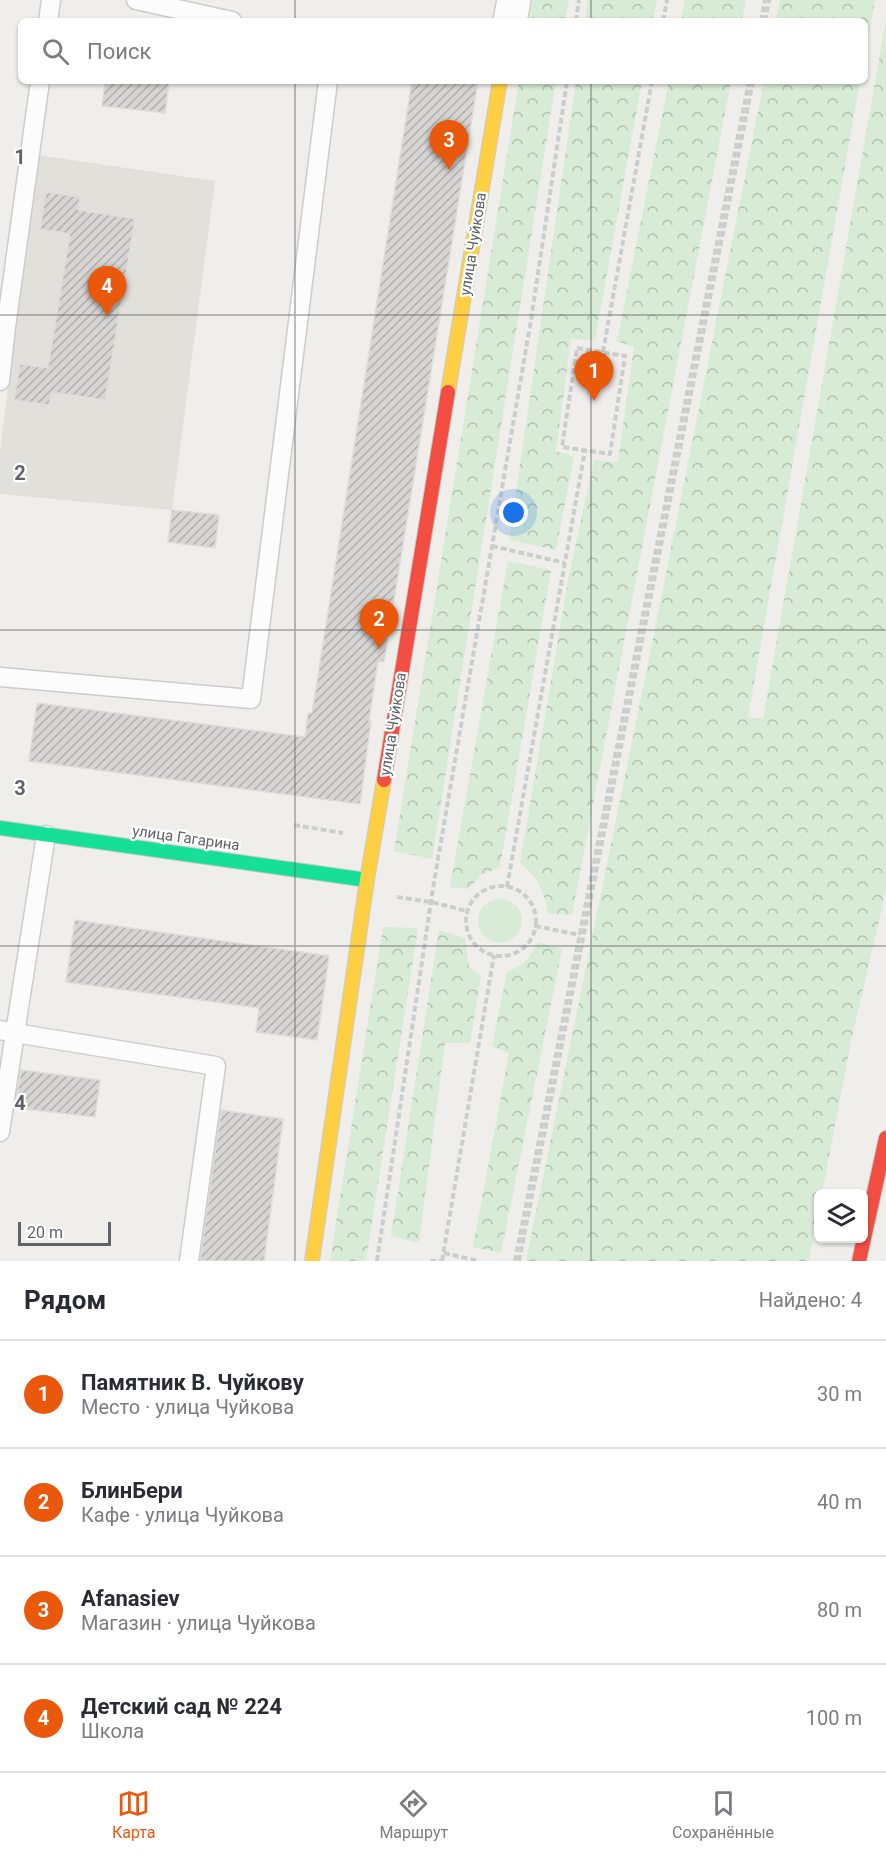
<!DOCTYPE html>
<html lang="ru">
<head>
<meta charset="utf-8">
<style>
  :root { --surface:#fff; --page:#f2f2f3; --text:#2b2b33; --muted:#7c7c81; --line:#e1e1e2; --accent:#ea580c }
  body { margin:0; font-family:Roboto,sans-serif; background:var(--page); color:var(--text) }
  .controls { position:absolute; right:18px; bottom:18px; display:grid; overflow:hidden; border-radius:9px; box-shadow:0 2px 4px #0004 }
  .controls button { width:54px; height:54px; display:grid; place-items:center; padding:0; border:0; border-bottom:2px solid var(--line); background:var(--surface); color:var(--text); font:30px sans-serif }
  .scale { position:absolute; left:18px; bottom:15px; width:93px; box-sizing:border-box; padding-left:6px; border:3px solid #5f6368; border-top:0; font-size:16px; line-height:21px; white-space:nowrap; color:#5f6368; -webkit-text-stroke:4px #fff; paint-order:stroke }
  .you { position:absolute; left:514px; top:513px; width:21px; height:21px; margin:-15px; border:4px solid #fff; border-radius:50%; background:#1a73e8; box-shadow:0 0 0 9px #1a73e833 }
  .badge { display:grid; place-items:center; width:39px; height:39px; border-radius:50%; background:var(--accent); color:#fff; font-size:20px; font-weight:700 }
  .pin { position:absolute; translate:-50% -50px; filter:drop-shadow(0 2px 3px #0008) }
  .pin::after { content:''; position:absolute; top:32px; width:21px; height:18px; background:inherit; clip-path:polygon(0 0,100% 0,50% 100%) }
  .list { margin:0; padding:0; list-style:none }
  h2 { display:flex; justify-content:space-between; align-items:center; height:78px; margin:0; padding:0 24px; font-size:26px }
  h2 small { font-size:20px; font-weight:400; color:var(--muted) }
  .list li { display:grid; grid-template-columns:39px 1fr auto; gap:18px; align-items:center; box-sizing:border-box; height:108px; padding:0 24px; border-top:2px solid var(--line) }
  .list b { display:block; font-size:22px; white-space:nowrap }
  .list p { margin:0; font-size:20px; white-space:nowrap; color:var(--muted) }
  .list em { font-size:20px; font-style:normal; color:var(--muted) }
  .icon { flex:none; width:33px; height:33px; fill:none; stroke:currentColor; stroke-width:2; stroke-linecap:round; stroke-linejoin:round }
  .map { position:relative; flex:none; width:886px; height:1261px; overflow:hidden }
  .search { position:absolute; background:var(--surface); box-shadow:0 2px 4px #0004; left:18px; right:18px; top:18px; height:66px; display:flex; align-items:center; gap:15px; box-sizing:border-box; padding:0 21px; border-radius:9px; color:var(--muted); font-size:22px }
  .sheet { height:510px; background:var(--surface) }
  nav { display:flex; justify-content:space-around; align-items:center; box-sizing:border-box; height:84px; border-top:2px solid var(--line); background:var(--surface); font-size:16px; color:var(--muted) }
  nav a { display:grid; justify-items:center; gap:3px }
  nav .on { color:var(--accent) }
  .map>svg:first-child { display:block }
  .education { fill:#e2e0da }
  .green { fill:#d8ebd6 }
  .forest { fill:url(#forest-crowns) }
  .building { fill:url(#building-hatch); stroke:#deddd9; stroke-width:1.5 }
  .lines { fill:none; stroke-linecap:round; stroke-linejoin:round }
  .lane-casing { stroke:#cbcccc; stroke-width:21 }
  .street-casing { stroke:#cbcccc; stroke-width:36 }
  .fast-casing { stroke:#cacacb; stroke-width:16 }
  .slow-casing { stroke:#cacacb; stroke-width:16 }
  .jam-casing { stroke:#cacacb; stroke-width:16 }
  .path { stroke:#cacfcc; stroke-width:4; stroke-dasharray:6 3; stroke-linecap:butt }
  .lane { stroke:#fdfcfc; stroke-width:18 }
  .street { stroke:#fdfcfc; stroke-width:33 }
  .fast { stroke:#16e098; stroke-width:14 }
  .slow { stroke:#ffcf43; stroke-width:14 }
  .jam { stroke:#f24e42; stroke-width:14 }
  .grid { fill:none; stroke:#5f6368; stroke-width:1.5; stroke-opacity:0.55 }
  .labels { text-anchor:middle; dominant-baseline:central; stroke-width:4.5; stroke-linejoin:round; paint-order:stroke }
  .street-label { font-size:15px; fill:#5f6368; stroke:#fff }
  .grid-label { font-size:20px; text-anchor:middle; font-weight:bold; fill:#5f6368; stroke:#fff; stroke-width:4.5; stroke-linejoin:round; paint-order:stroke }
</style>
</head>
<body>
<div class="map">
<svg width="886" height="1261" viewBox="0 0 886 1261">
  <defs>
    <pattern id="forest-crowns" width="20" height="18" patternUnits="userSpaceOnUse" patternTransform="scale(1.5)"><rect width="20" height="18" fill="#d8ebd6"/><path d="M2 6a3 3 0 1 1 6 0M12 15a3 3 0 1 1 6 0" fill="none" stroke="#b2c2b1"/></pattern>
    <pattern id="building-hatch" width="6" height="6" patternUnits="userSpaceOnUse" patternTransform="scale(1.5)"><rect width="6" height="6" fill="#d6d5d3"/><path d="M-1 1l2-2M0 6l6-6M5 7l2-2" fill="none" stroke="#b1b0af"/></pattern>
  </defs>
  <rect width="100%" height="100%" fill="#efeeea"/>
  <polygon class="education" points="37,155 215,181 172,510 0,494 0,451"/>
  <circle class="green" cx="500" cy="921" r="22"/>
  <g class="forest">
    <polygon points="533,0 569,0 565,21 529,21"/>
    <polygon points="588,0 657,0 653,21 585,21"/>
    <polygon points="685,0 746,0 742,21 681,21"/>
    <polygon points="780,0 875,0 865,55 865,21 776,21"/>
    <polygon points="886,20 886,891 852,1037 822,1193 818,1194 818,1211 809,1261 526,1261 655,629 764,81 860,81 748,717 763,719"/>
    <polygon points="519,81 556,81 432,859 394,851"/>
    <polygon points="576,81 642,81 595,340 571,339 556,451 574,457 556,550 509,540"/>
    <path d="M669 81H731L572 915 548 914C544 890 539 879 520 863L569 575 594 460 618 462 634 347 617 341Z"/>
    <polygon points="508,561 551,570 500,867 481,875 468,889 450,887"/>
    <polygon points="383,927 418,928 366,1261 330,1261"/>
    <polygon points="439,930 465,938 469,967 481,976 470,1043 445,1043 419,1243 391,1236"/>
    <path d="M538 942 562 949 501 1253 473 1247 509 1053 492 1046 507 972C524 964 530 959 538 942Z"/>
  </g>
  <g class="building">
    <polygon points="105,81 169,81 165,113 102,106"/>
    <polygon points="412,81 478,81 384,662 378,661 369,721 371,721 360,804 29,761 37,703 305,737 308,713 312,713"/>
    <polygon points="46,192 80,197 78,210 135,219 105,400 52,392 49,405 14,400 20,364 48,368 70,234 40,229"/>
    <polygon points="172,510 219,515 215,548 168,542"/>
    <polygon points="75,920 329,956 317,1040 256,1032 259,1008 66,982"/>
    <polygon points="21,1070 100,1080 95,1117 15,1108"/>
    <polygon points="221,1110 283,1119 264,1261 200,1261"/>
  </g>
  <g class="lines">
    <g class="lane-casing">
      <g id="lane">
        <polyline points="136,0 232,21"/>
        <polyline points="48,21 51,0"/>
        <polyline points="0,381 6,327 40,81"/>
        <polyline points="0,677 251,699 328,81"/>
        <polyline points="0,1030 15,1033 46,835"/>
        <polyline points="0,1132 15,1033 216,1066 189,1261"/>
      </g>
    </g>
    <g class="street-casing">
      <polyline id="street" points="510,21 514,0"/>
    </g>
    <g class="fast-casing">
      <polyline id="fast" points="0,828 367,880"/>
    </g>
    <g class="slow-casing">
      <g id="slow">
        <polyline points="448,392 500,81"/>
        <polyline points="312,1261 367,880 384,780"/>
      </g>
    </g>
    <g class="jam-casing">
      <g id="jam">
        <polyline points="384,780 448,392"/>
        <polyline points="859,1261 886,1138"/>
      </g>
    </g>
    <g class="path">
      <polyline points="576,21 579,0"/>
      <polyline points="663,21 667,0"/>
      <polyline points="761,21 765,0"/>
      <polyline points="765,21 769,0"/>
      <polygon points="577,348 625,356 610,454 562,447"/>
      <polyline points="603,352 652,81"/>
      <polyline points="492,546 565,563"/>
      <polyline points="294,825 343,833"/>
      <circle cx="501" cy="921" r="35"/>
      <polyline points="507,887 585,450"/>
      <polyline points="397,897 431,902 467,911"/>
      <polyline points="535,926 580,935"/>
      <polyline points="444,1253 478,1261"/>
      <polyline points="377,1261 434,882 531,320 567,81"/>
      <polyline points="430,1261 440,1261"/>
      <polyline points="442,1261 494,955"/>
      <polyline points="515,1261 749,81"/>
      <polyline points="519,1261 753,81"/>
    </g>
    <use href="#lane" class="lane"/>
    <use href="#street" class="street"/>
    <use href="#fast" class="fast"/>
    <use href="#slow" class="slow"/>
    <use href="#jam" class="jam"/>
  </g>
  <path class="grid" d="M295 0V21M591 0V21M295 81V1261M591 81V1261M0 315H886M0 630H886M0 946H886"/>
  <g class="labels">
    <g class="street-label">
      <text transform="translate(473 244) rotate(-81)">улица Чуйкова</text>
      <text transform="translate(393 724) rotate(-81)">улица Чуйкова</text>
      <text transform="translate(186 838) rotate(8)">улица Гагарина</text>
    </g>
  </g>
  <g class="grid-label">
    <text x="20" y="164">1</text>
    <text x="20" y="480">2</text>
    <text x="20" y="795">3</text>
    <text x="20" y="1110">4</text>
  </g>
</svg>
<div class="controls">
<button><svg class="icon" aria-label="layers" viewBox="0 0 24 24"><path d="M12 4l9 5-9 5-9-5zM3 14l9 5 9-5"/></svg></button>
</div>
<div class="scale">20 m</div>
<div class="you"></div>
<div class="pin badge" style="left:594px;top:401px">1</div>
<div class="pin badge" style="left:379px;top:649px">2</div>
<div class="pin badge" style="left:449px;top:170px">3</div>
<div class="pin badge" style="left:107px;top:316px">4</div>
<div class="search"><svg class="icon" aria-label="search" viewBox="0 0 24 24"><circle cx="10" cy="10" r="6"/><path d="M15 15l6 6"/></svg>Поиск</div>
</div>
<section class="sheet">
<h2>Рядом<small>Найдено: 4</small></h2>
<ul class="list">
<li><span class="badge">1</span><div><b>Памятник В. Чуйкову</b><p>Место · улица Чуйкова</p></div><em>30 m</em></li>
<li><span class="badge">2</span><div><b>БлинБери</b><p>Кафе · улица Чуйкова</p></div><em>40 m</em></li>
<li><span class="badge">3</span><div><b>Afanasiev</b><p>Магазин · улица Чуйкова</p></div><em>80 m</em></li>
<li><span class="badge">4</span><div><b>Детский сад № 224</b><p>Школа</p></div><em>100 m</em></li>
</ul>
</section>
<nav>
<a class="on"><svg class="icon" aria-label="map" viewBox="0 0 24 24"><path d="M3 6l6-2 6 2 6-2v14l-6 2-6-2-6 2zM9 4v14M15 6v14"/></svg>Карта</a>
<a><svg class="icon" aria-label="directions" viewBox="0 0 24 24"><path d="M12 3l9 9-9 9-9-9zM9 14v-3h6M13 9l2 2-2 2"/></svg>Маршрут</a>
<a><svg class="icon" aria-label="saved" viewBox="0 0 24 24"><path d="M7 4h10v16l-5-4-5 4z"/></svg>Сохранённые</a>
</nav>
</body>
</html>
